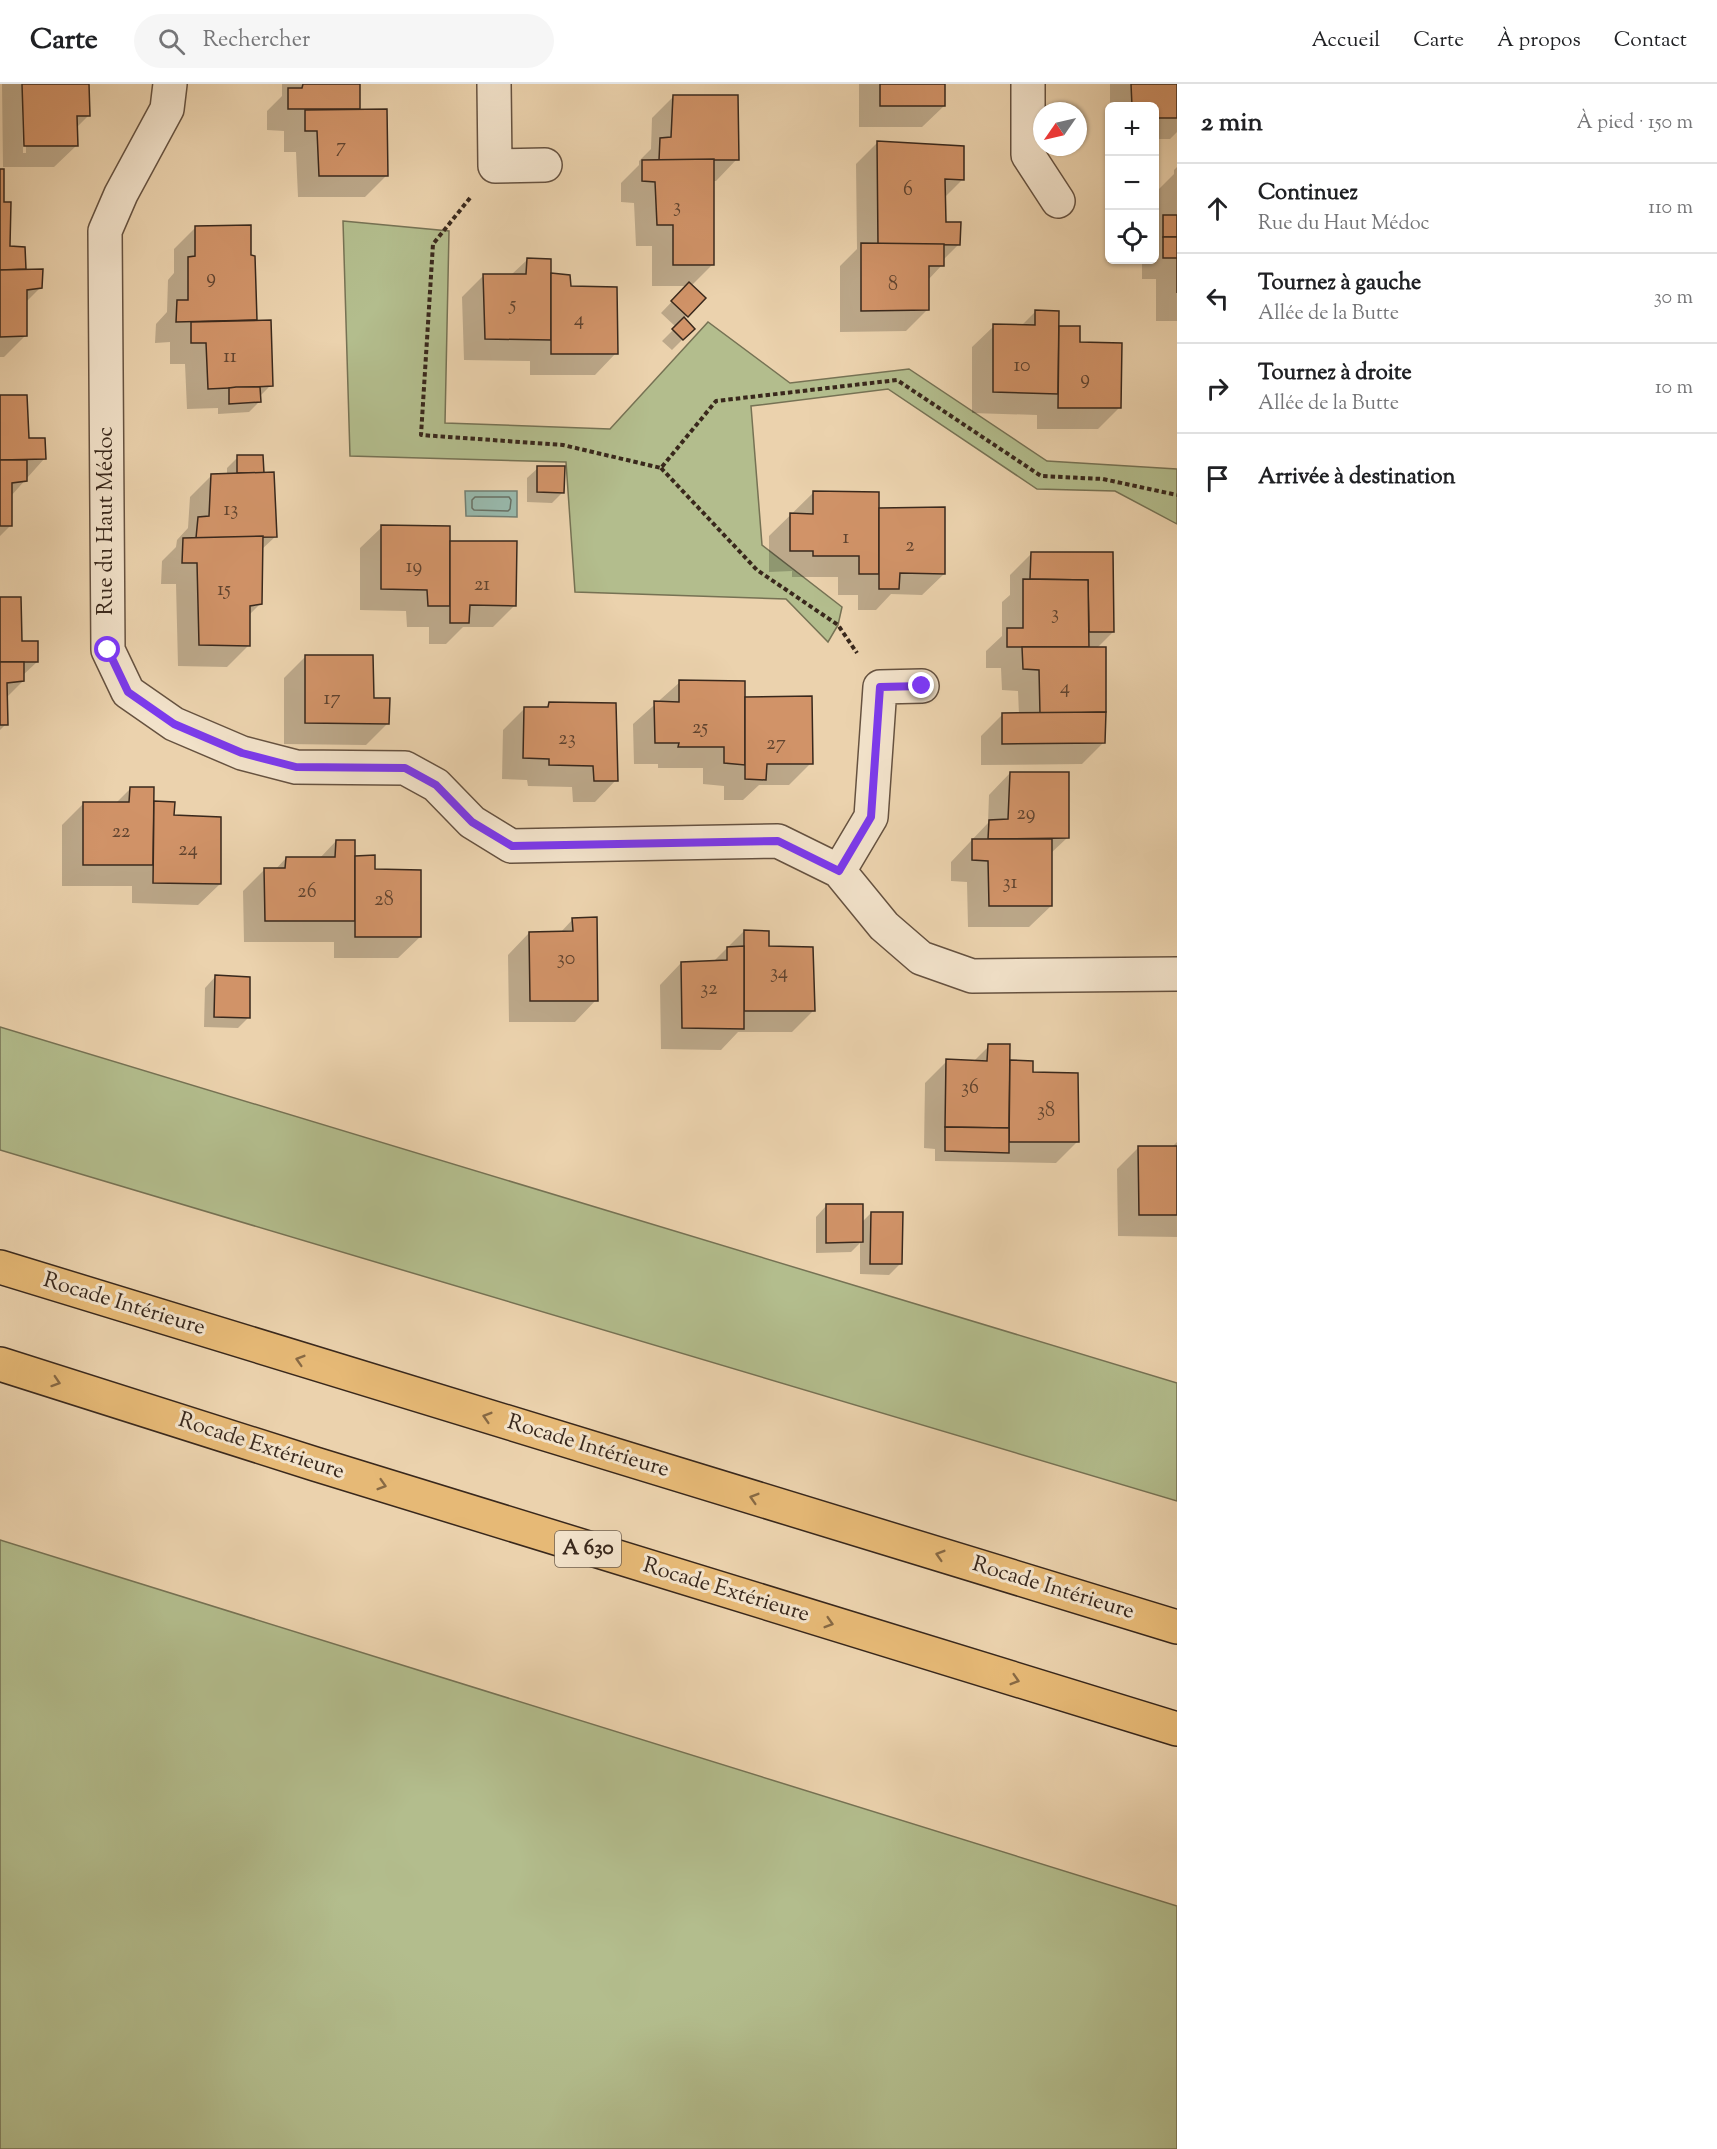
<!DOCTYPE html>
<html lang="fr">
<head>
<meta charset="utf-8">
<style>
  :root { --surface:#fff; --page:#f6f6f6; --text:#202124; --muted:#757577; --line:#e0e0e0 }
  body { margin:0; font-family:"Sorts Mill Goudy",serif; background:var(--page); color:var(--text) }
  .controls { position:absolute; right:18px; top:18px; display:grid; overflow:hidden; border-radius:9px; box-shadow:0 2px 4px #0004 }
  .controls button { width:54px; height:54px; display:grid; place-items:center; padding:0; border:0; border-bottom:2px solid var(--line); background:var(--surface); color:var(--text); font:30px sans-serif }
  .compass { position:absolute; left:1033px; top:18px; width:54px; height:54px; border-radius:50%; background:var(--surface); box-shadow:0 2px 4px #0004; rotate:236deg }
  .stop { position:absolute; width:18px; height:18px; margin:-14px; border:4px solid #7c3aed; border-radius:50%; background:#fff }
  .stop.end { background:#7c3aed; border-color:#fff; box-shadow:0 2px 6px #0008 }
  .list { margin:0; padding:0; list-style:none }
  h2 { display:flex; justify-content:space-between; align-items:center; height:78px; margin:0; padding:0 24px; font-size:26px }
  h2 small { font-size:20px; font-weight:400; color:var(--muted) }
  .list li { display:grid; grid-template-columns:39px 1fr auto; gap:18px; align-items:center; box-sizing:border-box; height:90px; padding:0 24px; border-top:2px solid var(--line) }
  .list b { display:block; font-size:22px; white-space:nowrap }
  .list p { margin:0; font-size:20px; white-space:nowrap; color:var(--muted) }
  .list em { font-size:20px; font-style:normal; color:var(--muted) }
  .icon { flex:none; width:33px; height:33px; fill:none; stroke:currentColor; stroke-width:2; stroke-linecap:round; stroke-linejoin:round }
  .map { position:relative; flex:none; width:1177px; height:2065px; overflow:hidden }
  header { display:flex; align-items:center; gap:36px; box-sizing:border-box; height:84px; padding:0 30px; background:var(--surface); border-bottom:2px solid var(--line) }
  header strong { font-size:28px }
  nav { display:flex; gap:33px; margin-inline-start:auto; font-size:21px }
  .search { width:420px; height:54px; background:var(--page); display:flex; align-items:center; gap:15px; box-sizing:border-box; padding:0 21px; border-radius:33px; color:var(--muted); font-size:22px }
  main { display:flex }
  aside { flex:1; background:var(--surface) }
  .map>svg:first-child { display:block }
  .green { fill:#b3bd8d; stroke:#767254; stroke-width:1.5 }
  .water { fill:#98b8ab; stroke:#727e72; stroke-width:1.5 }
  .shadow { fill:#0003 }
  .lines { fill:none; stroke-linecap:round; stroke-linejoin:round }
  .shore { stroke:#687064; stroke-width:1.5 }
  .building { fill:#d19368; stroke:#39281c; stroke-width:1.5 }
  .street-casing { stroke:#665240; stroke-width:36 }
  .highway-casing { stroke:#39281c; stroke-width:36 }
  .path { stroke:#39281c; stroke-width:4; stroke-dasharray:4.5 3; stroke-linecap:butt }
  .street { stroke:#f2e2ca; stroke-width:33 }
  .highway { stroke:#e6b976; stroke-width:33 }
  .oneway { stroke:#876944 }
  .route { stroke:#7c3aed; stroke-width:8 }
  .labels { text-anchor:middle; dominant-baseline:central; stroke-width:6; stroke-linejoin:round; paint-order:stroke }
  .number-label { font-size:20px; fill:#5f432f }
  .shield { fill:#f2e2ca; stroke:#706050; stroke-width:1.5 }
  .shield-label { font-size:21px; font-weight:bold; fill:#39281c }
  .street-label { font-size:22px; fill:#39281c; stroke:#f2e2ca }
</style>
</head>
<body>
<header>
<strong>Carte</strong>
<div class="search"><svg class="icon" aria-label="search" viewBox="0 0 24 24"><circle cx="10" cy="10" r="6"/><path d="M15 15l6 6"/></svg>Rechercher</div>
<nav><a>Accueil</a><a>Carte</a><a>À propos</a><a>Contact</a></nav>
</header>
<main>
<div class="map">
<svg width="1177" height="2065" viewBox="0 0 1177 2065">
  <rect width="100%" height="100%" fill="#ebd2ad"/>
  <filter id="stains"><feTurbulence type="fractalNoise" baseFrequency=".00333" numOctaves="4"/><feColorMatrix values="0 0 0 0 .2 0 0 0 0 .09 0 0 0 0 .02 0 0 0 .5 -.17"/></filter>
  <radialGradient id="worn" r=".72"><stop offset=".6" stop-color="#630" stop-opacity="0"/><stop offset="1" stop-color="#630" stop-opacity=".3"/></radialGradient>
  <g class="green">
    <polygon points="343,137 449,147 445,339 610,345 708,238 790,299 909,285 1047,377 1177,385 1177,440 1115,407 1037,405 888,305 751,322 762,461 842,523 838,541 828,558 786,515 575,508 566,378 350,372"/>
    <polygon points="0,943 1177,1299 1177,1417 0,1066"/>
    <polygon points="0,1456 1177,1822 1177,2065 0,2065"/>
  </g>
  <polygon class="water" points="465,407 517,407 517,433 466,432"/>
  <g class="shadow">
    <polygon points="2,0 22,0 23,69 26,69 25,0 89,0 88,32 76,44 76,62 54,83 3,83"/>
    <polygon points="282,0 358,0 359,26 386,92 365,113 298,113 296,68 284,68 284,47 267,46 267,27 282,12"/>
    <polygon points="859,0 944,0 944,22 922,43 859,43"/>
    <polygon points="1110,0 1177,0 1177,48 1170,55 1154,55 1154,22 1110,22"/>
    <polygon points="674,12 737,75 716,97 712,97 712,181 691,202 704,214 683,235 693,245 672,266 662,257 676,243 661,229 687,202 652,202 652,162 636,162 634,119 621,118 621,99 639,81 639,77 651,65 652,34"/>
    <polygon points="878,58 963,95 944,114 944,140 959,160 942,177 942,181 928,196 928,225 906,247 840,248 840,182 857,165 856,80"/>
    <polygon points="1177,83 1177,237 1156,237 1156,195 1142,195 1142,176 1154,176 1156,108 1174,90 1174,86"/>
    <polygon points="0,86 9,164 24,164 24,187 41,203 25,219 25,252 4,273 0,273"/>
    <polygon points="196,143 249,173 253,173 255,237 271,301 259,313 259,318 249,328 218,330 218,324 187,325 185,280 170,280 170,258 155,259 156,240 167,228 168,196 174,189 174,165"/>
    <polygon points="527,176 570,204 616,269 595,291 530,291 530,277 464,276 462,213 483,192 511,191"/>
    <polygon points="1035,228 1057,243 1078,243 1078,259 1120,323 1098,345 1037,345 1037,331 972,329 972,263 994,242 1021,242"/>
    <polygon points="0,313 28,355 44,375 11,412 11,441 0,452"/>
    <polygon points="238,373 263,390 276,452 261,466 260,520 249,531 249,561 227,583 178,582 176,500 161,500 162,477 176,463 177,456 188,444 190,413 212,391 227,391 227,384"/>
    <polygon points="538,384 563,408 552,419 527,418 527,394"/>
    <polygon points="813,409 944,490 922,511 891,510 876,526 858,526 858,511 838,511 838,493 792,493 792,487 769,488 769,452"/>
    <polygon points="382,443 449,459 515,521 493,543 463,543 446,560 429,560 429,543 407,543 406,527 360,526 360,464"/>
    <polygon points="1032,469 1112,469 1113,548 1096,565 1104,658 1082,680 981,681 981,652 1002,631 1019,631 1018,607 1002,606 1001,584 986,584 986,567 1002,552 1002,518 1010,511 1010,491"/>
    <polygon points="0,514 20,559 37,578 23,591 23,597 6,614 6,640 0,646"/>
    <polygon points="306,572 372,615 387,640 366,661 284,660 284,594"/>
    <polygon points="680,598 811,679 789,701 759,701 743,716 724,716 724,702 703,700 703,684 658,684 658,680 634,680 633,640"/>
    <polygon points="550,620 616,696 595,718 573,718 572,703 528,702 527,696 502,695 503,646 524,625 545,625"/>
    <polygon points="1010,689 1067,754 1050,770 1051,822 1029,843 968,843 967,798 951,797 951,778 988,739 989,711"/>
    <polygon points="131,704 152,719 173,719 172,733 220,800 198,821 132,819 132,802 62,802 62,741 84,719 116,719"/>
    <polygon points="336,757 353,773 374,787 420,853 398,874 334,874 334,858 244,858 243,807 264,786 275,786 286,774 319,775"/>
    <polygon points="573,835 596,916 575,938 509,938 508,871 529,849 560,849"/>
    <polygon points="744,847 767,864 814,926 792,948 738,948 721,966 661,965 660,901 681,879 713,878"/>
    <polygon points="215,893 249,933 238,944 204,943 205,904"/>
    <polygon points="989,962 1008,978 1031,978 1031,990 1077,1058 1056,1079 935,1077 935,1065 924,1064 925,999 947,977 973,978"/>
    <polygon points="1177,1058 1177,1153 1118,1152 1117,1085 1139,1063 1172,1063"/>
    <polygon points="826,1122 861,1139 871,1129 900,1180 889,1191 860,1190 860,1159 851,1168 816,1169 816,1133"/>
  </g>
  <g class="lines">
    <polygon class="shore" points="475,413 509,413 511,416 510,425 508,427 474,426 472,424 472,416"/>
  </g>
  <g class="building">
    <polygon points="22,0 89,0 90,32 77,32 78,62 24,62"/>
    <polygon points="303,0 360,0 360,25 288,25 288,4 302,4"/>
    <rect x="880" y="0" width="65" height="22"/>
    <polygon points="1131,0 1177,0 1177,34 1154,34 1154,22 1132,22"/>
    <polygon points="673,11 738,11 739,76 659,76 660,54 671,53"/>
    <polygon points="387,25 388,92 319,92 317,47 305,47 305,26"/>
    <polygon points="877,57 964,62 964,96 945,95 946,138 961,138 960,161 878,160"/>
    <polygon points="714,75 714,181 673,181 673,141 657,141 655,98 642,97 642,76"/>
    <polygon points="0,85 4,85 4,118 11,118 10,162 25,163 26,185 0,186"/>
    <rect x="1163" y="131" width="14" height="22"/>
    <polygon points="251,141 251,171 255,172 257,236 176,238 177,216 188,216 188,173 195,172 195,142"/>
    <polygon points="1163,153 1177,153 1177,209 1177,174 1163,174"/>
    <polygon points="861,159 944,160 944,182 929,182 929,226 861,227"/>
    <polygon points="527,174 551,175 551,256 485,255 483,190 526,190"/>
    <polygon points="43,185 42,204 27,206 27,252 0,253 0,186"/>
    <polygon points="551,189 570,191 571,202 617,203 618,270 551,270"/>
    <polygon points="689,198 706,214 688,233 671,217"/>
    <polygon points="1035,226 1059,227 1058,310 993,308 993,240 1035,241"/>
    <polygon points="684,233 695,245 683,256 672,245"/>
    <polygon points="271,236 273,302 208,305 206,259 191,259 191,238"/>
    <polygon points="1059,242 1080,242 1080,258 1122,259 1121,324 1058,324"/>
    <polygon points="236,303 260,303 261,318 229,320 229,304"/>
    <polygon points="0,311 27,311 29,354 45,354 46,375 0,376"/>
    <polygon points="237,371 263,371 264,389 237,389"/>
    <polygon points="0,376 27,376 27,397 12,399 12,442 0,442"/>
    <polygon points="537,382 565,382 564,409 537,408"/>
    <polygon points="274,388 277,453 196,454 198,433 209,432 211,390"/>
    <polygon points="813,407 879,408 879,490 859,490 859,472 813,472 813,467 790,467 790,429 813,430"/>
    <polygon points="945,423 945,490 900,489 899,505 879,505 879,424"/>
    <polygon points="381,441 450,442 450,522 428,522 427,506 381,505"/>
    <polygon points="263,452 262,520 250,522 250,562 199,561 197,479 182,479 183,454"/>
    <polygon points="450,457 517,457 516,522 470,521 469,539 450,539"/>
    <polygon points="1031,468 1113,468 1114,548 1089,548 1088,496 1030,495"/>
    <polygon points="1023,495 1088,496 1089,563 1007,563 1007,544 1023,544"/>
    <polygon points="0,513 21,513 22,557 38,557 38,578 0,578"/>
    <polygon points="1022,563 1106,563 1106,628 1040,630 1039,586 1023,585"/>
    <polygon points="305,571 373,571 374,614 390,614 389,640 305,639"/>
    <polygon points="0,578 24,578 24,597 7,599 8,641 0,641"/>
    <polygon points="679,596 745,597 745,681 724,679 724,663 678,663 679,659 655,659 654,617 679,618"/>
    <polygon points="812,612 813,680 767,680 766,696 745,695 745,613"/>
    <polygon points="549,618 616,619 618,697 594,697 593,682 549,681 549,675 523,674 524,623 548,623"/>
    <polygon points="1106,628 1105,659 1002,660 1002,629"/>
    <polygon points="1010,688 1069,688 1069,754 988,755 989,736 1008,735"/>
    <polygon points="130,703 154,703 153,781 83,781 83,718 129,718"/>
    <polygon points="154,717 175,718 174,731 221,733 221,800 153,799"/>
    <polygon points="972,755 1052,755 1052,822 989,822 988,777 972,776"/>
    <polygon points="336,756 355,756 355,837 265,837 264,784 285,784 286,773 335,773"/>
    <polygon points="375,771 375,785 421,786 421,853 355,853 355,772"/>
    <polygon points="597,833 598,917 530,917 529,848 573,847 572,834"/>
    <polygon points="744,846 769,847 769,862 813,863 815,927 744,927"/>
    <polygon points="744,862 744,945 682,944 681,878 727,876 727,863"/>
    <polygon points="215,891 250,893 250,934 214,933"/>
    <polygon points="988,960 1010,960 1009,1044 945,1043 946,975 987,977"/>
    <polygon points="1010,976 1033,977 1033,988 1078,989 1079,1058 1009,1058"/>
    <polygon points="945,1043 1009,1044 1009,1069 945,1067"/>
    <polygon points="1138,1062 1177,1062 1177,1131 1139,1131"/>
    <polygon points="826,1120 863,1120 863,1158 826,1159"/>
    <polygon points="871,1128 903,1128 902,1180 870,1180"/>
  </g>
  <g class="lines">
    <g class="street-casing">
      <g id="street">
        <polyline points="170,0 167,25 121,110 105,147 108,566 128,608 174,640 242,669 296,683 405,684 436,701 472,738 511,762 778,757 839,787 884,842 921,874 972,892 1177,890"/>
        <polyline points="494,0 495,82 545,81"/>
        <polyline points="1028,0 1028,71 1058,117"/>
        <polyline points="839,787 871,733 880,603 922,602"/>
      </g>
    </g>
    <g class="highway-casing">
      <g id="highway">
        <polyline points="0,1183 1177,1543"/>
        <polyline points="0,1280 315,1380 1177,1645"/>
      </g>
    </g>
    <g class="path">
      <polyline points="470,114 433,160 421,351 563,361 661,384 716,317 897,296 1041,392 1103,395 1177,411"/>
      <polyline points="661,384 757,486 838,541 857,569"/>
    </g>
    <use href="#street" class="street"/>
    <use href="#highway" class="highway"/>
  </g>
  <defs><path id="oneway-chevron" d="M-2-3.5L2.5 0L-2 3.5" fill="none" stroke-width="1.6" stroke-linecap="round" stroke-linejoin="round" transform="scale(1.5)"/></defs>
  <g class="oneway">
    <use href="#oneway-chevron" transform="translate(300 1276) rotate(-163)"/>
    <use href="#oneway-chevron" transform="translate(56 1298) rotate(18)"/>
    <use href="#oneway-chevron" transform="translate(487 1333) rotate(-163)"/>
    <use href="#oneway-chevron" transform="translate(382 1401) rotate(17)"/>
    <use href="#oneway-chevron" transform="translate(754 1414) rotate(-163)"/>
    <use href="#oneway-chevron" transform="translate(940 1471) rotate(-163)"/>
    <use href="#oneway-chevron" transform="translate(829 1539) rotate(17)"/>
    <use href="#oneway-chevron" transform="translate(1015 1596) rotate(17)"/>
  </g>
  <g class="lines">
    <polyline class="route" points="108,566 128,608 174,640 242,669 296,683 405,684 436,701 472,738 512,762 778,757 839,787 871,733 880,603 922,602"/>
  </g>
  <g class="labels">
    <g class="number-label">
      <text x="341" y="63">7</text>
      <text x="908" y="106">6</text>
      <text x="677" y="123">3</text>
      <text x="211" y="194">9</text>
      <text x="893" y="201">8</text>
      <text x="513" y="221">5</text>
      <text x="579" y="236">4</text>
      <text x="230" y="273">11</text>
      <text x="1022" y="282">10</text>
      <text x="1085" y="295">9</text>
      <text x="231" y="426">13</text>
      <text x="846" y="454">1</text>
      <text x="910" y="462">2</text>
      <text x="414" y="483">19</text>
      <text x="482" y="501">21</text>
      <text x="224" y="506">15</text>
      <text x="1055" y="530">3</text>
      <text x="1065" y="604">4</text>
      <text x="332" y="615">17</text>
      <text x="700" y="644">25</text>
      <text x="567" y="655">23</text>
      <text x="776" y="660">27</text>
      <text x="1026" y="730">29</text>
      <text x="121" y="748">22</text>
      <text x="188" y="766">24</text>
      <text x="1010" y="799">31</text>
      <text x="307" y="808">26</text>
      <text x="384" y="816">28</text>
      <text x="566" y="875">30</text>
      <text x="779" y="889">34</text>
      <text x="709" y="905">32</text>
      <text x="970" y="1004">36</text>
      <text x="1046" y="1027">38</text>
    </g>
    <rect class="shield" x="555" y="1447" width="66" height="36" rx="4.5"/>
    <g class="shield-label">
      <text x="588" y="1465">A 630</text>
    </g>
    <g class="street-label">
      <text transform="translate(107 437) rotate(-90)">Rue du Haut Médoc</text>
      <text transform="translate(124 1221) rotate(17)">Rocade Intérieure</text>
      <text transform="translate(261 1363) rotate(18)">Rocade Extérieure</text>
      <text transform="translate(588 1363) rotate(17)">Rocade Intérieure</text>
      <text transform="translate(1053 1505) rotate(17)">Rocade Intérieure</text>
      <text transform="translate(726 1507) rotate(17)">Rocade Extérieure</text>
    </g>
  </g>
  <rect width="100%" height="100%" filter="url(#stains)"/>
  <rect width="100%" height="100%" fill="url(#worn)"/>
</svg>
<div class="controls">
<button>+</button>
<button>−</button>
<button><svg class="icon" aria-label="locate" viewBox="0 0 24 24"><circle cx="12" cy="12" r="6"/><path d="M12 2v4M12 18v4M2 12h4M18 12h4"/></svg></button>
</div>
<svg class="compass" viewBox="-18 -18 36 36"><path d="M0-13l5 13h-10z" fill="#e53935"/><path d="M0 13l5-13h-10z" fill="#757577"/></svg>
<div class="stop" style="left:108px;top:566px"></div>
<div class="stop end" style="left:922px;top:602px"></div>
</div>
<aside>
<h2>2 min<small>À pied · 150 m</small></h2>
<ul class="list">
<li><svg class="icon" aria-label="ahead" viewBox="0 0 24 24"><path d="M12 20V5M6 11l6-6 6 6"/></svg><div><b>Continuez</b><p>Rue du Haut Médoc</p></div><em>110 m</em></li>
<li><svg class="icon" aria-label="left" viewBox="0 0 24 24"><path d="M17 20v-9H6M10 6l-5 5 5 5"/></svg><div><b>Tournez à gauche</b><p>Allée de la Butte</p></div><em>30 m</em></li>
<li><svg class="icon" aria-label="right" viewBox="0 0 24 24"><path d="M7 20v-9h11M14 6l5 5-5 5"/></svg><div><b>Tournez à droite</b><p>Allée de la Butte</p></div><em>10 m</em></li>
<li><svg class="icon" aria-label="arrive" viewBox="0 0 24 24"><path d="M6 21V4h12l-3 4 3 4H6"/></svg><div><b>Arrivée à destination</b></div></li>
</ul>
</aside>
</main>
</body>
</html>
